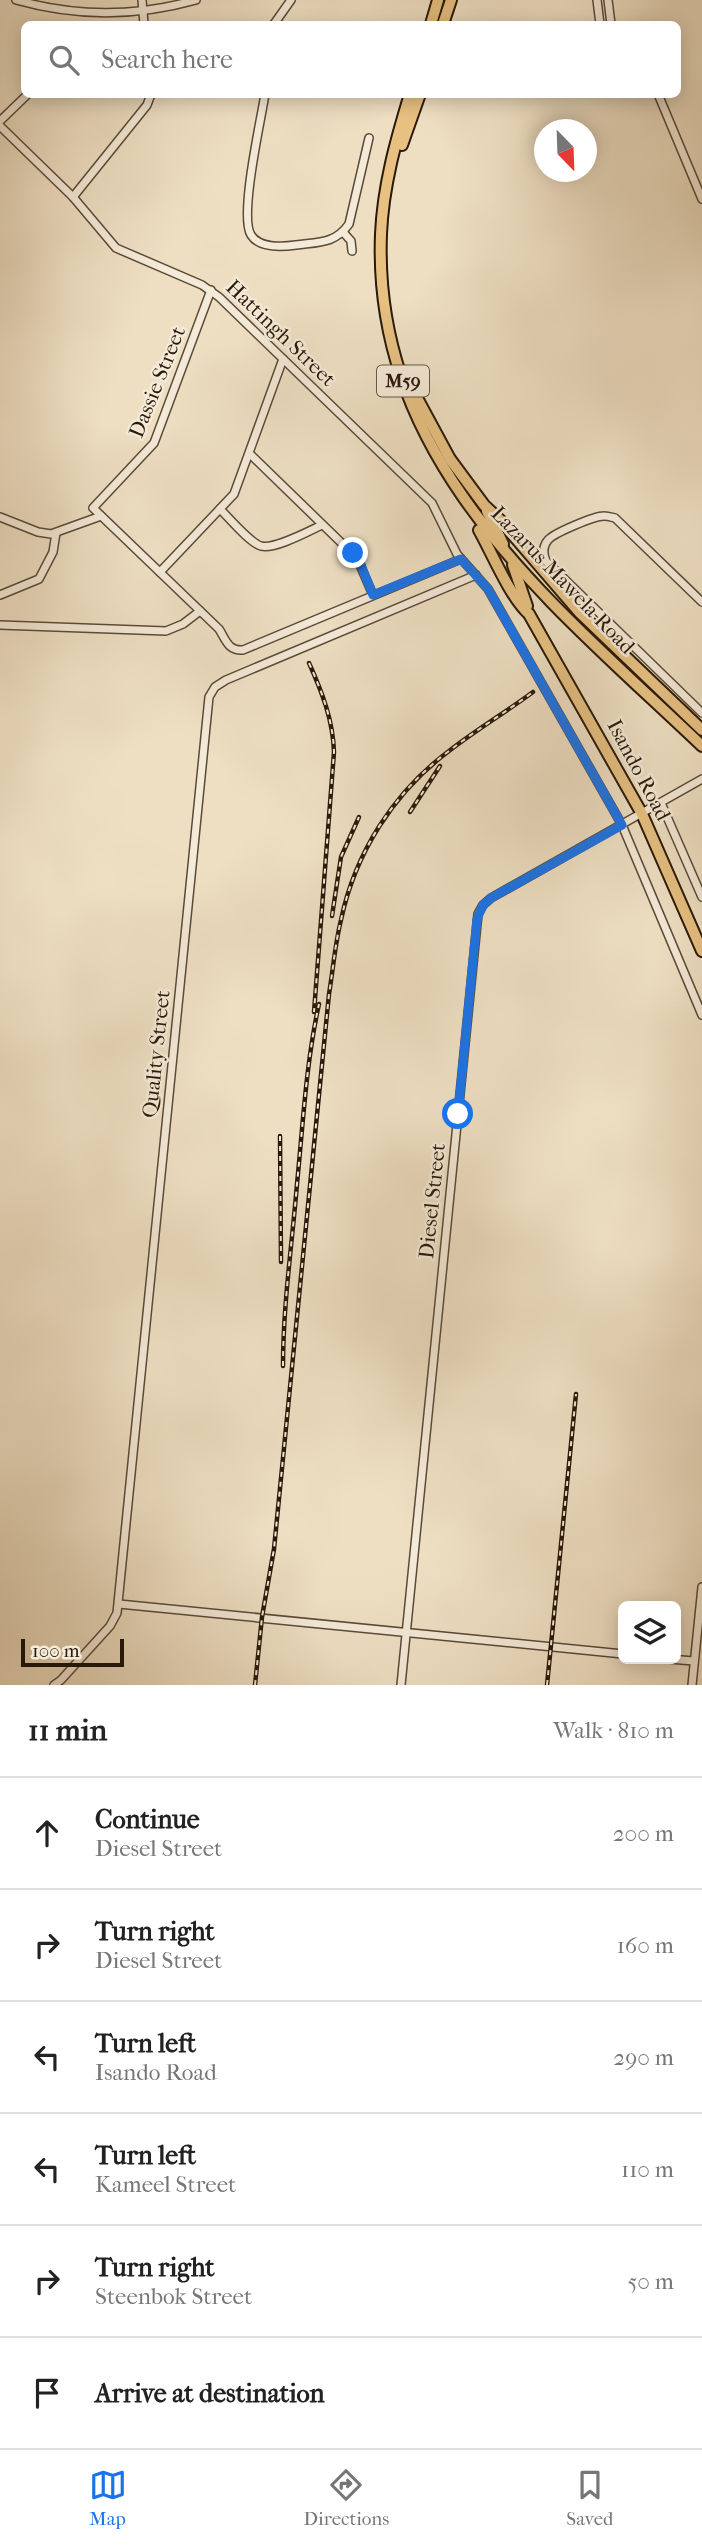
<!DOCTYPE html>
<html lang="en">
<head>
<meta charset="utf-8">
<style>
  :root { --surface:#fff; --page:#f6f6f6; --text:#222; --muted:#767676; --line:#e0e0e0; --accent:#1a73e8 }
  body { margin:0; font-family:"IM FELL French Canon",serif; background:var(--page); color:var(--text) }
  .controls { position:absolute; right:21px; bottom:21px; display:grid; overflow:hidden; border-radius:10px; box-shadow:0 4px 18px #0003 }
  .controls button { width:63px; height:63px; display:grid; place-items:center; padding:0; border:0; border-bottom:2px solid var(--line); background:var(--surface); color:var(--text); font:35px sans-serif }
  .compass { position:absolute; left:534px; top:119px; width:63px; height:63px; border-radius:50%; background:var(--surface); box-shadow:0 4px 18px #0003; rotate:157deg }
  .scale { position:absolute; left:21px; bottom:18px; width:103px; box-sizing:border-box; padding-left:7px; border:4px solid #291909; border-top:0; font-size:19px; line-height:24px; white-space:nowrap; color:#291909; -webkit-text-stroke:5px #f4ead8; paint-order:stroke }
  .stop { position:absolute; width:21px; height:21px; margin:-16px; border:5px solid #1a73e8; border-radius:50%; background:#fff }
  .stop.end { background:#1a73e8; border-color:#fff; box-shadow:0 2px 7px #0008 }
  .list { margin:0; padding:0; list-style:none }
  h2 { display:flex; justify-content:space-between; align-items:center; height:91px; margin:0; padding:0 28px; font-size:30px }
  h2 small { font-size:23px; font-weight:400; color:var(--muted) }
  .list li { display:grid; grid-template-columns:46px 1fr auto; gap:21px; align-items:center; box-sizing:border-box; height:112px; padding:0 28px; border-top:2px solid var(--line) }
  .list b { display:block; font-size:26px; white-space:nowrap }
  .list p { margin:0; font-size:23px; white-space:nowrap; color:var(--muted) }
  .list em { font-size:23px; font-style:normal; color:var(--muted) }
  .icon { flex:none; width:38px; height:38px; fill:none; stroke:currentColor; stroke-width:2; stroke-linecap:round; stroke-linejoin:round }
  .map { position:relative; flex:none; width:702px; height:1685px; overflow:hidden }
  .search { position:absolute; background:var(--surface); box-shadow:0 4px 18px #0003; left:21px; right:21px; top:21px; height:77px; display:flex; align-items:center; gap:18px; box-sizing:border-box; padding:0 24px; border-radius:10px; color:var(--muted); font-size:26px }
  .sheet { height:763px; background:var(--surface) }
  nav { display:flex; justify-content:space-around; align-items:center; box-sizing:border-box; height:98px; border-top:2px solid var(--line); background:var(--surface); font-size:19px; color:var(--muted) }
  nav a { display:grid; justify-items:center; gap:4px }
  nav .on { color:var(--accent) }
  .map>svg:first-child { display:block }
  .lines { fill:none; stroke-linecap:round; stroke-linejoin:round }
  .minor-casing { stroke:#5a4a38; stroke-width:10 }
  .primary-casing { stroke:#291909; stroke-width:14 }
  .minor { stroke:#f4ead8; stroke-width:7 }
  .primary { stroke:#e7c082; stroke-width:10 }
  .rail-casing { stroke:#291909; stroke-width:4.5 }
  .rail { stroke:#f4ead8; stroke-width:2; stroke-dasharray:5; stroke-linecap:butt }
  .route { stroke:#1a73e8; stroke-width:9 }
  .labels { text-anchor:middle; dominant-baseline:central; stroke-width:5; stroke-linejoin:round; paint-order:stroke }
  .shield { fill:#f4ead8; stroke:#665847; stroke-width:2 }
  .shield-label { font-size:19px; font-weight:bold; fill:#291909 }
  .street-label { font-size:21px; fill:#291909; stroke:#f4ead8 }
</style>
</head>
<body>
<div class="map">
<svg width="702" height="1685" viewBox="0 0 702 1685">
  <rect width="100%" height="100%" fill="#eedfc3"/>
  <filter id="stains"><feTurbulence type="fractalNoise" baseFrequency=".00286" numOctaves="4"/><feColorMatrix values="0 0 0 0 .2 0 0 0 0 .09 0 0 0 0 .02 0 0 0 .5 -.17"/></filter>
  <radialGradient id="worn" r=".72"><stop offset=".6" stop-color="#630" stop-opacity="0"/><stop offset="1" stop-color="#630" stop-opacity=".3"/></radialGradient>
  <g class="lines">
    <g class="minor-casing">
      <g id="minor">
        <path d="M16 0C76 17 136 17 196 0"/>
        <polyline points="142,0 144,24"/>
        <polyline points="597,0 600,24"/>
        <polyline points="608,0 611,24"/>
        <polyline points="274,24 291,0"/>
        <path d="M265 94C261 120 239 216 251 235 259 248 282 247 296 245 318 242 335 244 349 224L369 138"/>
        <polyline points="658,94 702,199"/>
        <polyline points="0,121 28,94"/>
        <polyline points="0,126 73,197 116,248 202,285 219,297 432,503 457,554 488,589 622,825 702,1015"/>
        <polyline points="73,197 147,105 151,94"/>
        <polyline points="343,232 351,241 352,251"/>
        <path d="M211 290 154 443 93 508 219 629C226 640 228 651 243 650L461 559"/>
        <polyline points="250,454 357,558 373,595"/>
        <path d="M220 509C229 518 250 543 261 546 274 550 309 531 322 525"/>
        <polyline points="0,517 38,532 51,534 101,516"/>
        <polyline points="160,572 234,494 283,359"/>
        <polyline points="0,595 39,579 53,552 56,533"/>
        <path d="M702 602 615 518C611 517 608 516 604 516 594 516 554 533 548 540 542 547 543 554 546 561L702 713"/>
        <polyline points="0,625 166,631 183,624 200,611"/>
        <polyline points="661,803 702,897"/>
        <polyline points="119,1604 623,1654"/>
        <polyline points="669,1659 694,1661"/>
        <polyline points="54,1685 61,1680 110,1626 117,1613 209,697 215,687 226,680 476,575"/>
        <polyline points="401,1685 478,914 483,905 491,898 702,779"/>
        <polyline points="692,1685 702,1587"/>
      </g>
    </g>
    <g class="primary-casing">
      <g id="primary">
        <polyline points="431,24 438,0"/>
        <polyline points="443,24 451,0"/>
        <path d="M410 94C396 140 383 186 381 234 372 464 552 603 702 746"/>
        <polyline points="402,145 420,94"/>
        <polyline points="416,396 450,459 484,505 500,520 580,613 702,730"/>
        <polyline points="487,511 503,544"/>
        <path d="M479 530C492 553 510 597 529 614L642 814 702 951"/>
        <polyline points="513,565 527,606"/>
      </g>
    </g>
    <use href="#minor" class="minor"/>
    <use href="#primary" class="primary"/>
    <g class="rail-casing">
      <g id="rail">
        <path d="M309 663C322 692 333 720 334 752L314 1012"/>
        <polyline points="410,812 440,766"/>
        <polyline points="332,916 341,857 359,817"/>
        <polyline points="280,1136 281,1262"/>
        <path d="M283 1366C283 1305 292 1245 297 1184 303 1124 306 1063 319 1004"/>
        <path d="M255 1685 262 1617 274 1549 329 994C333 970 335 944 341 920 355 853 394 792 449 751 476 730 506 712 533 692"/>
        <polyline points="547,1685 576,1394"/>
      </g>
    </g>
    <use href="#rail" class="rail"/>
  </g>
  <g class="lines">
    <polyline class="route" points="353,553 361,565 373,595 461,559 488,589 622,825 491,898 483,905 477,919 458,1114"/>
  </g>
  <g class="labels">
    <rect class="shield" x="377" y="365.5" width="52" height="31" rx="5"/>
    <g class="shield-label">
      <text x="403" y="381">M59</text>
    </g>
    <g class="street-label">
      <text transform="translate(281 333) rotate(44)">Hattingh Street</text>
      <text transform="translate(157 382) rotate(-68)">Dassie Street</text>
      <text transform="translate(563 580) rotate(46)">Lazarus Mawela Road</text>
      <text transform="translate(639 770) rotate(62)">Isando Road</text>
      <text transform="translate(156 1054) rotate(-84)">Quality Street</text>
      <text transform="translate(432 1201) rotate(-84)">Diesel Street</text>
    </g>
  </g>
  <rect width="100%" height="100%" filter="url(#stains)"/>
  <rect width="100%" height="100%" fill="url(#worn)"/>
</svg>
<div class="controls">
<button><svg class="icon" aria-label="layers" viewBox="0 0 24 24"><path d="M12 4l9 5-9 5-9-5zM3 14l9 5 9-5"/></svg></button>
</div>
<svg class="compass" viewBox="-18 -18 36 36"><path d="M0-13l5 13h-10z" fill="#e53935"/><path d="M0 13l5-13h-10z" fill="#767676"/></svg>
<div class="scale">100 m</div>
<div class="stop" style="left:458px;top:1114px"></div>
<div class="stop end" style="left:353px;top:553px"></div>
<div class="search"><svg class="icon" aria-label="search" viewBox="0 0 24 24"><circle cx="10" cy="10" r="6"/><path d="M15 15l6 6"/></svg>Search here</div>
</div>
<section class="sheet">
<h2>11 min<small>Walk · 810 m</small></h2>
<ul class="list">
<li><svg class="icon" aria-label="ahead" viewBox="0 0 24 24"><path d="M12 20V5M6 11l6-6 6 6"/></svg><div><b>Continue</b><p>Diesel Street</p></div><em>200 m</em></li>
<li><svg class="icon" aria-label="right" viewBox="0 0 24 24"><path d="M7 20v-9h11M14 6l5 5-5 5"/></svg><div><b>Turn right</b><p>Diesel Street</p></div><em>160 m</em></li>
<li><svg class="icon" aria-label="left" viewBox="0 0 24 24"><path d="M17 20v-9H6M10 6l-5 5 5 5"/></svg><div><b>Turn left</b><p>Isando Road</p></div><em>290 m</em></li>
<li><svg class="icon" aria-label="left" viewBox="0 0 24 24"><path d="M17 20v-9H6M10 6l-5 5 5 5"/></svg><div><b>Turn left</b><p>Kameel Street</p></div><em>110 m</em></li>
<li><svg class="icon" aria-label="right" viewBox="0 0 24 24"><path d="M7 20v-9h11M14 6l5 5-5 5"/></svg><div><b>Turn right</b><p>Steenbok Street</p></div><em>50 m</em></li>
<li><svg class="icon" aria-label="arrive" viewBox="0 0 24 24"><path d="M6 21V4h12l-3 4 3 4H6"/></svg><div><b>Arrive at destination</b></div></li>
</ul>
</section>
<nav>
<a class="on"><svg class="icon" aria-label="map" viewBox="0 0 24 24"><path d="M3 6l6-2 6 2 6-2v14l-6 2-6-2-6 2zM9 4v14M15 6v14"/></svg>Map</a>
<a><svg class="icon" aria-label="directions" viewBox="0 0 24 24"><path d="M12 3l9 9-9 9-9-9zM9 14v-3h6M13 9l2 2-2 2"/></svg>Directions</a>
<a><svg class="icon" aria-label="saved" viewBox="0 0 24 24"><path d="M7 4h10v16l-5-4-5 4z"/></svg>Saved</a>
</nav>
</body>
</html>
